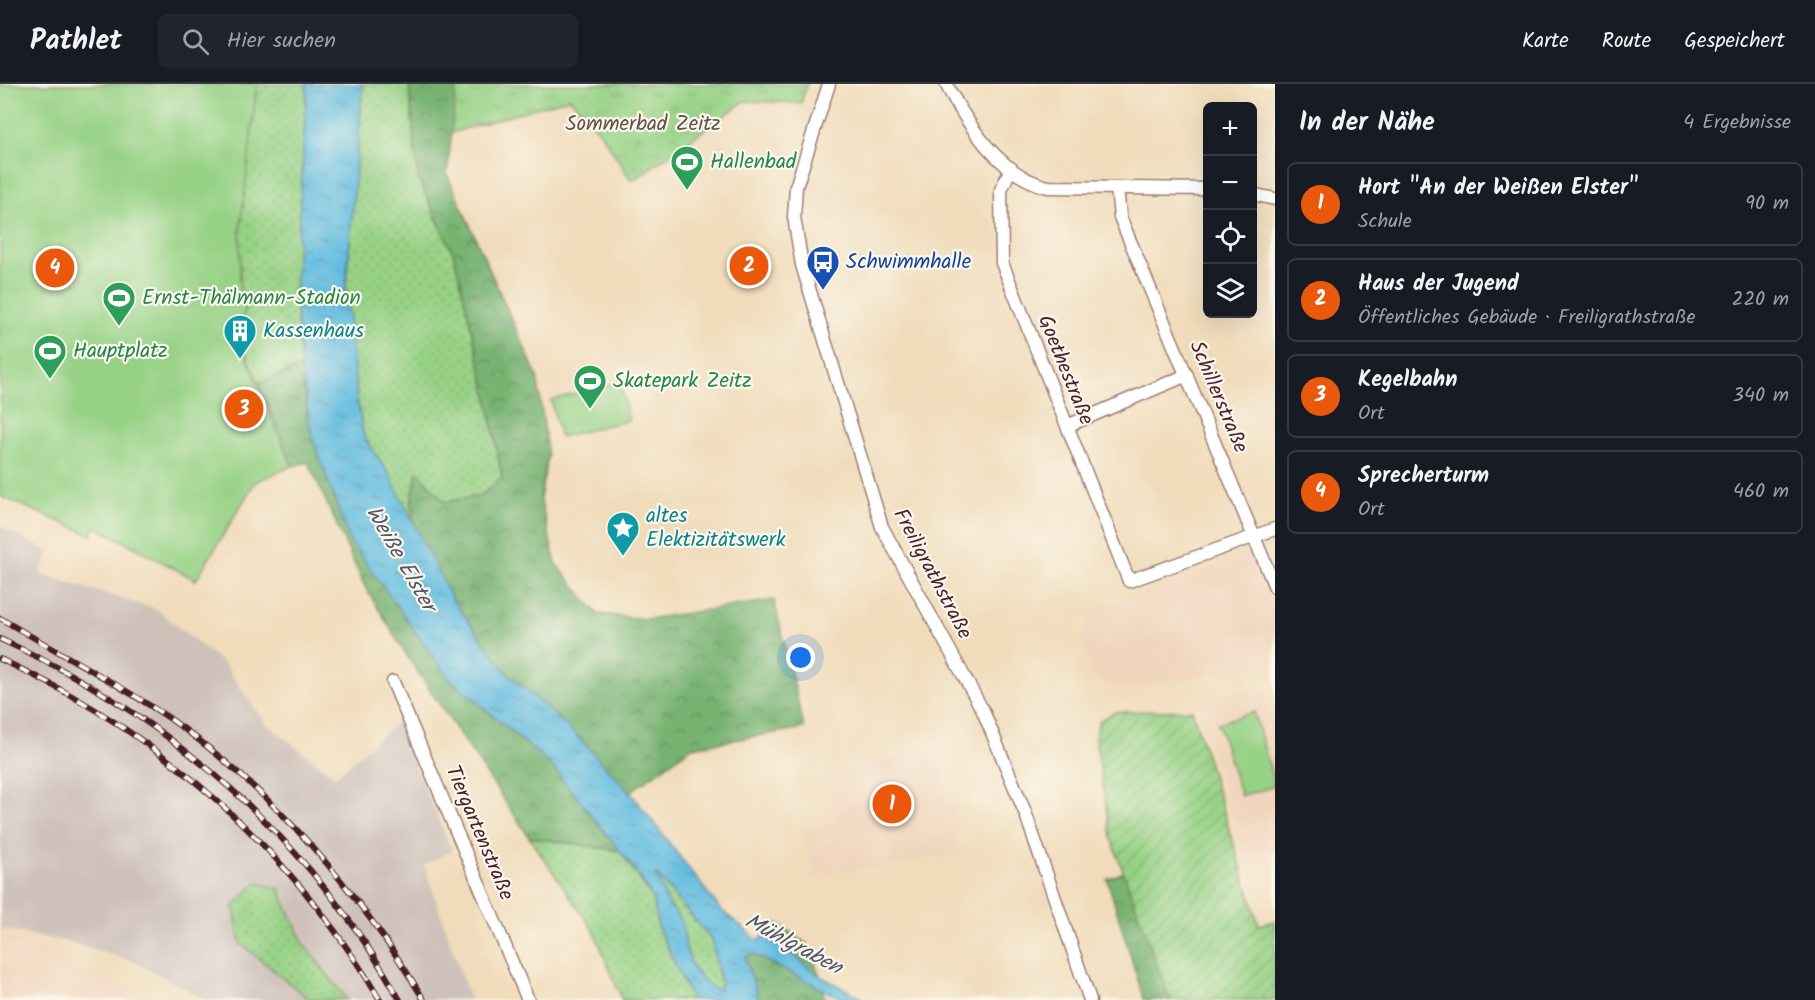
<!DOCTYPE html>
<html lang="de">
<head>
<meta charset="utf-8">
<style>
  :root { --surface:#171b24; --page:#20242c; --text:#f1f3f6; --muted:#9ea1a6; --line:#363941; --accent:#ea580c }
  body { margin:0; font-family:Kalam,sans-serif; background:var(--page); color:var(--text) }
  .controls { position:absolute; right:18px; top:18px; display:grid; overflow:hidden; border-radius:9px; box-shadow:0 6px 24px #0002 }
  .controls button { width:54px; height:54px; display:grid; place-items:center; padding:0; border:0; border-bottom:2px solid var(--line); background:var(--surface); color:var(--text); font:30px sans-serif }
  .you { position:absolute; left:801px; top:574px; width:21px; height:21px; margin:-15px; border:4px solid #fff; border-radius:50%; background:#1a73e8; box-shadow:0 0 0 9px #1a73e833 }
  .badge { display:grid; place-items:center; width:39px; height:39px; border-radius:50%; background:var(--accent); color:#fff; font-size:20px; font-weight:700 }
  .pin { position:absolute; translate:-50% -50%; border:3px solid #fff; box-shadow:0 2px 6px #0006 }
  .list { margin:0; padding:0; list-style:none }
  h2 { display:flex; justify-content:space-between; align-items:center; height:78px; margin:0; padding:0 24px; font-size:26px }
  h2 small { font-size:20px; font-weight:400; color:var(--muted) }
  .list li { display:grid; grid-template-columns:39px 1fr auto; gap:18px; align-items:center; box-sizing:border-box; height:84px; margin:0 12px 12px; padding:0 12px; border:2px solid var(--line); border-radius:9px }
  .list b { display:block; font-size:22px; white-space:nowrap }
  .list p { margin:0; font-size:20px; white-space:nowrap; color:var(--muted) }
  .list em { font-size:20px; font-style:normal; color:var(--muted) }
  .icon { flex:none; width:33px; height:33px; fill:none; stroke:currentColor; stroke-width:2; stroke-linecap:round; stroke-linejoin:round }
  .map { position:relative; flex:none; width:1275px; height:916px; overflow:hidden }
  header { display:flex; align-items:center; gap:36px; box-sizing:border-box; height:84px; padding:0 30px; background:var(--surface); border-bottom:2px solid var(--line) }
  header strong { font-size:28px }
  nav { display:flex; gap:33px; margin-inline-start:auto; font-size:21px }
  .search { width:420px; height:54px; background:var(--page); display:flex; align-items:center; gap:15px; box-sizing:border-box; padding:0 21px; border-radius:9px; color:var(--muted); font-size:22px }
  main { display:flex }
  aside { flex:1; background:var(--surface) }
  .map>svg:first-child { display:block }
  .built { fill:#f0d5bc }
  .railway { fill:#cec1b9 }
  .grass { fill:url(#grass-dots); stroke:#707858; stroke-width:1.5 }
  .forest { fill:url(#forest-crowns); stroke:#61694e; stroke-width:1.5 }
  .park { fill:url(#park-tufts); stroke:#707858; stroke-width:1.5 }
  .garden { fill:url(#garden-furrows); stroke:#707858; stroke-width:1.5 }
  .pitch { fill:#96d185; stroke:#707858; stroke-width:1.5 }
  .water { fill:url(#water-ripples); stroke:#566e85; stroke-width:1.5; fill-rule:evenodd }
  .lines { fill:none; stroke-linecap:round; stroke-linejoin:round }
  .minor-casing { stroke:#9d7e72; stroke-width:15 }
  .minor { stroke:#fff; stroke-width:12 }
  .rail-casing { stroke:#4a1f2b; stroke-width:6 }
  .rail { stroke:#fbf7ec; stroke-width:4; stroke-dasharray:11; stroke-linecap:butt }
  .labels { text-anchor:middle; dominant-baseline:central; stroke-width:4.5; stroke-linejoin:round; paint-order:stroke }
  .park-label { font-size:21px; fill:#615446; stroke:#fbf7ec }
  .leisure-label { font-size:21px; fill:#27864d; stroke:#fbf7ec; text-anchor:start }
  .transit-label { font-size:21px; fill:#164399; stroke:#fbf7ec; text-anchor:start }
  .culture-label { font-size:21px; fill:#0d838f; stroke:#fbf7ec; text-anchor:start }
  .street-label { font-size:21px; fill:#4a1f2b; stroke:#fbf7ec }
  .water-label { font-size:22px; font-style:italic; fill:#52566a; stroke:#fbf7ec }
</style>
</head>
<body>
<header>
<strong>Pathlet</strong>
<div class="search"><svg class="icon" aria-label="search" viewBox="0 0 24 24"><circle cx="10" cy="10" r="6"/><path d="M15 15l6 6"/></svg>Hier suchen</div>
<nav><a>Karte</a><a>Route</a><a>Gespeichert</a></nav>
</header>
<main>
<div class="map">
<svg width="1275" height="916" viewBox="0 0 1275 916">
  <defs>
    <pattern id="grass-dots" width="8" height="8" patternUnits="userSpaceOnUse" patternTransform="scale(1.5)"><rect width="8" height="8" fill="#96d185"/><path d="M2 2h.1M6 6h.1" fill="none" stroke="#83b373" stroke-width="1.8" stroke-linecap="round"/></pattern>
    <pattern id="forest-crowns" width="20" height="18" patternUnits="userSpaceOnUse" patternTransform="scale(1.5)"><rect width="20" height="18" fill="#78b372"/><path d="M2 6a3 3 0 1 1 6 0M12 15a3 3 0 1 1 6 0" fill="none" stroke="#64915e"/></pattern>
    <pattern id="park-tufts" width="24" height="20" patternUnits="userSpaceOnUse" patternTransform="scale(1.5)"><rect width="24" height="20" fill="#96d185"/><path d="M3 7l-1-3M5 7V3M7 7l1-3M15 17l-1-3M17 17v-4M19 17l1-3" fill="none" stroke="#83b373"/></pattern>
    <pattern id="garden-furrows" width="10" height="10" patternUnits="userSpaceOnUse" patternTransform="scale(1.5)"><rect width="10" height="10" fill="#96d185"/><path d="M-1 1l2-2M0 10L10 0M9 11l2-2" fill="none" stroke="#83b373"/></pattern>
    <pattern id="water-ripples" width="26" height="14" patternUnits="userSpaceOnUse" patternTransform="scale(1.5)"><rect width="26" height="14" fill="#61bcdf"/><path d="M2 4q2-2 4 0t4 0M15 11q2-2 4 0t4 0" fill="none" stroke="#5298b5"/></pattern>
  </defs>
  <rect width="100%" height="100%" fill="#fbf7ec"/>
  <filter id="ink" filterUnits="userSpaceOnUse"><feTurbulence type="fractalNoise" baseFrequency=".0167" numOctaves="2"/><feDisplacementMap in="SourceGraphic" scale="12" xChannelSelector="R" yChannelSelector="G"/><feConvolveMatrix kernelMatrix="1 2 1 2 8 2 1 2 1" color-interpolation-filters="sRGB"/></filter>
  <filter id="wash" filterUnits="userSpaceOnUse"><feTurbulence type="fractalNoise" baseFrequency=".008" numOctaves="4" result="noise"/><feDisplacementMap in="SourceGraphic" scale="24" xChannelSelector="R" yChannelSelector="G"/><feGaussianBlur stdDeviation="1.35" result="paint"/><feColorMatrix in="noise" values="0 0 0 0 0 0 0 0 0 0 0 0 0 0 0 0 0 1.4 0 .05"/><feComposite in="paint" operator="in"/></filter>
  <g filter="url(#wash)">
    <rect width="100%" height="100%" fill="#f0dcba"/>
    <g class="built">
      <polygon points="1250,466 1275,528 1275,581 1120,605 1105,601 1094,591 1083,567 1082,554 1085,542 1098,524"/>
      <polygon points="1265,603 1275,665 1275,779 1249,786 1196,614"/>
      <polygon points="942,663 961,770 814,793 804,746 836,740 826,699 837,688"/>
      <polygon points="0,847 132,904 150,916 0,916"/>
    </g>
    <polygon class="railway" points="0,443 50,468 40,490 156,525 224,580 265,639 335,693 397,638 452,767 424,781 470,916 206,916 135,878 73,859 0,845"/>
    <g class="grass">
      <polygon points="171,0 307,0 295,212 301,283 259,299 236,248 242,237 240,216"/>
      <polygon points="363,0 409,0 418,94 454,171 486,305 502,393 481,412 445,418 417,388 411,421 414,445 389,390 364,353 357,316 346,202"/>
      <polygon points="529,753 620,767 653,815 658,843 692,916 622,916 594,847"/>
      <polygon points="655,789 712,856 721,901 718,907 709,902 694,886 686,865 682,838 666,816"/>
      <polygon points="257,798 279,805 303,859 347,916 310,916 240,859 234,822"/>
    </g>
    <g class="forest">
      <polygon points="409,0 457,0 447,90 537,292 548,372 540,414 556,480 598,530 647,535 774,516 804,644 692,663 630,708 566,641 508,590 452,515 414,445 411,421 417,387 445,418 480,412 502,393 486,305 454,171 418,94"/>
      <polygon points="301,283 308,333 449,594 551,681 620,767 529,753 409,575 365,503 308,378 292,382 259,299"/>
      <polygon points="1124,788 1170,916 1144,916 1107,795"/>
      <polygon points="775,838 807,860 820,892 765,850"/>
      <polygon points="749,871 755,871 822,904 825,916 759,916 745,874"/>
    </g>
    <polygon class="park" points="457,0 807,0 801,19 745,17 632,97 600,48 570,14 451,49"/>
    <polygon class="garden" points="1192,626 1259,841 1275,837 1275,916 1170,916 1111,754 1095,653 1099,637 1115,628"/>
    <g class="pitch">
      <polygon points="0,0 257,0 240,148 240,215 248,215 242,237 236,248 292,382 255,398 196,496 95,442 91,451 0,412"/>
      <polygon points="620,298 629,336 560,353 551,316"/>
      <polygon points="1254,628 1275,702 1241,712 1218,639"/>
    </g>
    <path class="water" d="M307 0H363L346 202 357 316 364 353 389 390 452 515 508 590 566 641 630 708 720 825 759 857 765 850 820 892 865 916H844L755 871H749L745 874 759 916H692L658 843 653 815 639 791 551 681 449 594 350 457 312 353 301 283 295 212ZM656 790 712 856 721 900 718 906 709 902 694 886 686 865 682 838 666 816Z"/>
  </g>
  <g filter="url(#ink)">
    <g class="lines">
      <g class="minor-casing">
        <g id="minor">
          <polyline points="829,0 796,103 794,133 802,181 882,443 983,627 1025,728 1090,916"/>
          <path d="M946 0C968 41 1000 92 1048 103L1208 105"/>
          <polyline points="1011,84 1001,106 1002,179 1129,497 1275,445"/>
          <polyline points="1117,104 1120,133 1275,503"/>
          <polyline points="1252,110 1275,115"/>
          <polyline points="1067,342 1187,291"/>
          <polyline points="393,598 528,916"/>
        </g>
      </g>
      <use href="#minor" class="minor"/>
      <g class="rail-casing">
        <g id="rail">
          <path d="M0 534C56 568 115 597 169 634 273 707 359 807 424 916"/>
          <path d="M0 555C168 631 310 754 400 916"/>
          <path d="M0 575C159 648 291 764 380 916"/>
        </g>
      </g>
      <use href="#rail" class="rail"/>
    </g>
  </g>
  <defs>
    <g id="stadium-pin" transform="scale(1.725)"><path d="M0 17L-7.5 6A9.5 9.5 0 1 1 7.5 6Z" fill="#2e9e5b" stroke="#fbf7ec"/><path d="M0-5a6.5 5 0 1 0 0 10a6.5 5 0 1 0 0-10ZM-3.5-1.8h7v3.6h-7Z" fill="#fff"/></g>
    <g id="bus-pin" transform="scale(1.725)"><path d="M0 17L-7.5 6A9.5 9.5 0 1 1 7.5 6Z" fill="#1a4fb4" stroke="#fbf7ec"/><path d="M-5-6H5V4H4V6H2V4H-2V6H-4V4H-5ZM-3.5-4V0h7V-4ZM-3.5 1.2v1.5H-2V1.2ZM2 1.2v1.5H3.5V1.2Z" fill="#fff"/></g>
    <g id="building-pin" transform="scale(1.725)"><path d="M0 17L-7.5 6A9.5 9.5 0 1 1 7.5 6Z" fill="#0f9aa8" stroke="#fbf7ec"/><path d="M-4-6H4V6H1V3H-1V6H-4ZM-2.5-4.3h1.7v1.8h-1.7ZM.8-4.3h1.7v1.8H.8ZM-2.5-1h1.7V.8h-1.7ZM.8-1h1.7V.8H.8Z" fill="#fff"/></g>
    <g id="sight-pin" transform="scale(1.725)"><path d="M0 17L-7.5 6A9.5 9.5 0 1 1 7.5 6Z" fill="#0f9aa8" stroke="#fbf7ec"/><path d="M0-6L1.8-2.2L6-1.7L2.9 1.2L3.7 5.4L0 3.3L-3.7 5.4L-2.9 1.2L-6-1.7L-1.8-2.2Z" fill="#fff"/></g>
  </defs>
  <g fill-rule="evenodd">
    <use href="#stadium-pin" x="687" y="78"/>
    <use href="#bus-pin" x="823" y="178"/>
    <use href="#stadium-pin" x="119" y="214"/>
    <use href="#building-pin" x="240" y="247"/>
    <use href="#stadium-pin" x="50" y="267"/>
    <use href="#stadium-pin" x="590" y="297"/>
    <use href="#sight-pin" x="623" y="444"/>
  </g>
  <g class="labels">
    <g class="park-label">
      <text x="643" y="40">Sommerbad Zeitz</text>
    </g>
    <g class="leisure-label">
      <text x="710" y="78">Hallenbad</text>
      <text x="142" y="214">Ernst-Thälmann-Stadion</text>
      <text x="73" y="267">Hauptplatz</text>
      <text x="613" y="297">Skatepark Zeitz</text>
    </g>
    <g class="transit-label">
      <text x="846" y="178">Schwimmhalle</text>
    </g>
    <g class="culture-label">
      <text x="263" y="247">Kassenhaus</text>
      <text x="646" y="432">altes<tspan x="646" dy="24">Elektizitätswerk</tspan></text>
    </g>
    <g class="street-label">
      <text transform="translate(1065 286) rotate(68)">Goethestraße</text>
      <text transform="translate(1218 313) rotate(67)">Schillerstraße</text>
      <text transform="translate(932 490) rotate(62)">Freiligrathstraße</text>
      <text transform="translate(479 749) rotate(67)">Tiergartenstraße</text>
    </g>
    <g class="water-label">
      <text transform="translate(400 475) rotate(60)">Weiße Elster</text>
      <text transform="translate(793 861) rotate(28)">Mühlgraben</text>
    </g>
  </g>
</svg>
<div class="controls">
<button>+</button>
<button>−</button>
<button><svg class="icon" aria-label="locate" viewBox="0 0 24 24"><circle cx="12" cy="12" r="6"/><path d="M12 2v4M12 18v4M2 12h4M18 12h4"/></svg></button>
<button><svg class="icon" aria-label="layers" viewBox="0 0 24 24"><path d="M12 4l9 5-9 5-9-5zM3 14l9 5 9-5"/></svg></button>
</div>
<div class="you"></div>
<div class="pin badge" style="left:892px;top:720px">1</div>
<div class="pin badge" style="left:749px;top:182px">2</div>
<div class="pin badge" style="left:244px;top:325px">3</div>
<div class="pin badge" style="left:55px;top:184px">4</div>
</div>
<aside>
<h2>In der Nähe<small>4 Ergebnisse</small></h2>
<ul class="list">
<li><span class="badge">1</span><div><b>Hort &quot;An der Weißen Elster&quot;</b><p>Schule</p></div><em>90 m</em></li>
<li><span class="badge">2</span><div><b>Haus der Jugend</b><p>Öffentliches Gebäude · Freiligrathstraße</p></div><em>220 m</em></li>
<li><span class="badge">3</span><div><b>Kegelbahn</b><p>Ort</p></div><em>340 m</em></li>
<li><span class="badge">4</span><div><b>Sprecherturm</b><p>Ort</p></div><em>460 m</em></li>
</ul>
</aside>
</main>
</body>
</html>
